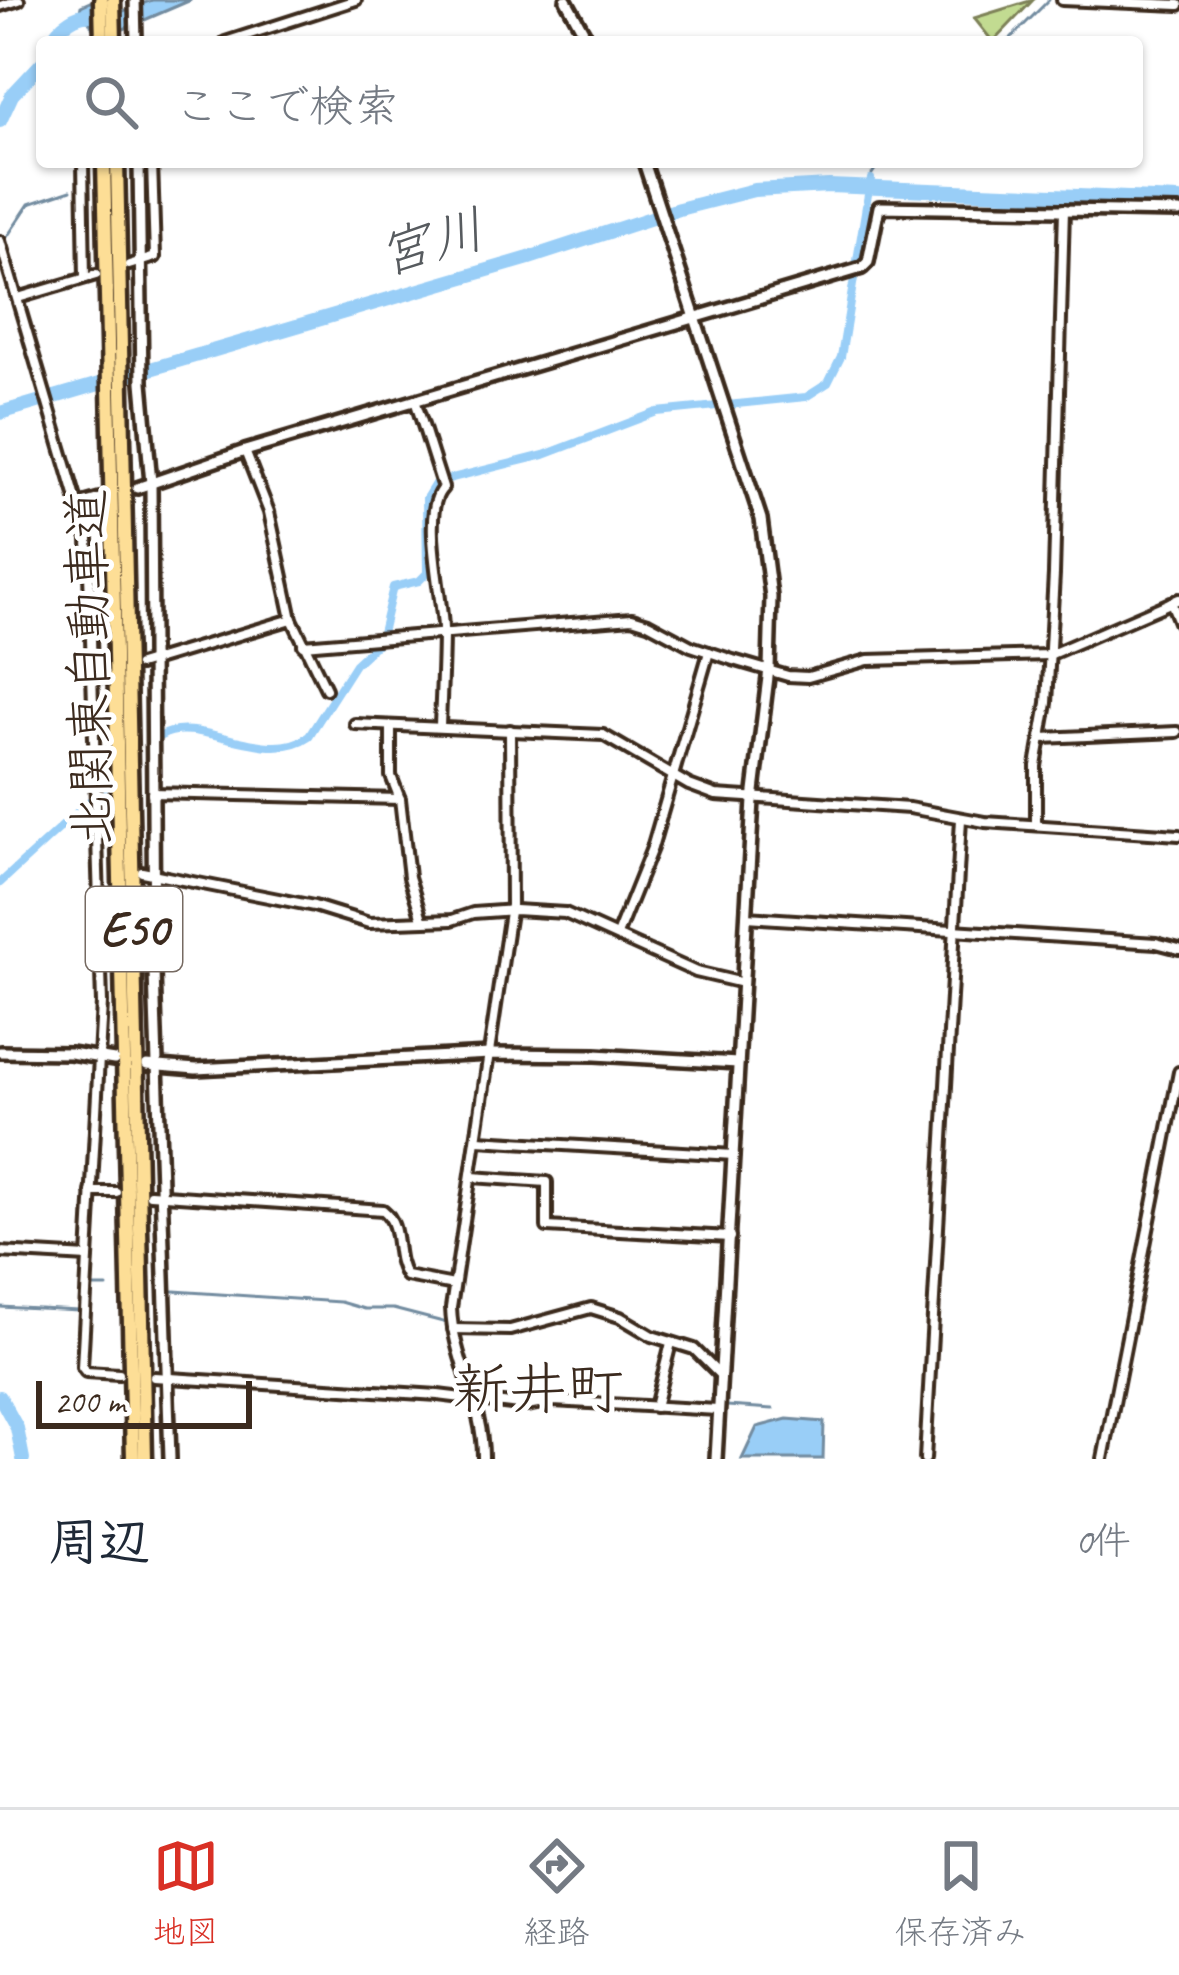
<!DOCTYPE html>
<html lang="ja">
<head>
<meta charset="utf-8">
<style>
  :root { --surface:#fff; --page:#f6f6f7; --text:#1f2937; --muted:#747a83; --line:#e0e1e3; --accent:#d93025 }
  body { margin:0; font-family:Caveat,"Klee One",sans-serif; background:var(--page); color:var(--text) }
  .scale { position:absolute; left:36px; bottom:30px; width:216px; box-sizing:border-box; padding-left:12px; border:6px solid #3b2a1e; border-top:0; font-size:33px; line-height:42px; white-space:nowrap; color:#3b2a1e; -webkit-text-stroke:9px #fff; paint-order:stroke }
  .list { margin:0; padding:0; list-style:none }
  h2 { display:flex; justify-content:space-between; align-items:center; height:156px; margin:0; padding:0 48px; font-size:51px }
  h2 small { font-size:39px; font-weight:400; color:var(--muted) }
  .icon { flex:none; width:66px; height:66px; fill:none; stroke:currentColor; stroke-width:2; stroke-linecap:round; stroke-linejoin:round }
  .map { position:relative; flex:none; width:1179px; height:1459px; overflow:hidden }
  .search { position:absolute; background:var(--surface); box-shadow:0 3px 9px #0004; left:36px; right:36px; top:36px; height:132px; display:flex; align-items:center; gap:30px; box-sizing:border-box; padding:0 42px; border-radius:12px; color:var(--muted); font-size:45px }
  .sheet { height:348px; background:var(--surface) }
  nav { display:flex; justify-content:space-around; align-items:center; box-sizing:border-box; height:168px; border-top:3px solid var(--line); background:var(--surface); font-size:33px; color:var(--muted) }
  nav a { display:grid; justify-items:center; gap:6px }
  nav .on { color:var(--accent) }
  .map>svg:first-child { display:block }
  .green { fill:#c2db91; stroke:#7e8258; stroke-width:3 }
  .water { fill:#99cef7; stroke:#738ca0; stroke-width:3 }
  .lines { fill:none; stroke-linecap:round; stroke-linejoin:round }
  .stream { stroke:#738ca0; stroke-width:3 }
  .canal { stroke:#99cef7; stroke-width:8 }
  .river { stroke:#99cef7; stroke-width:14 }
  .minor-tunnel { stroke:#d8d4d2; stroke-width:8; stroke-dasharray:8 4; stroke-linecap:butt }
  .minor-casing { stroke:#3b2a1e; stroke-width:16 }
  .tertiary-casing { stroke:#3b2a1e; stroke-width:18 }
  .motorway-casing { stroke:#3b2a1e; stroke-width:21 }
  .minor { stroke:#fff; stroke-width:8 }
  .tertiary { stroke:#fff; stroke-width:9 }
  .motorway { stroke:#fdde96; stroke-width:12 }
  .labels { text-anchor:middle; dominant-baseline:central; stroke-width:10; stroke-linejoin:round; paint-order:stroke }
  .shield { fill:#fff; stroke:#766a62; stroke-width:3 }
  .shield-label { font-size:48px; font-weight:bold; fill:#3b2a1e }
  .street-label { font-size:51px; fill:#3b2a1e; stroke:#fff }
  .water-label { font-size:54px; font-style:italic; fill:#575b5f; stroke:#fff }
  .quarter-label { font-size:57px; fill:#3b2a1e; stroke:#fff }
</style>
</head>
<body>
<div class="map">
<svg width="1179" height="1459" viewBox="0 0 1179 1459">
  <rect width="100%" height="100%" fill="#fff"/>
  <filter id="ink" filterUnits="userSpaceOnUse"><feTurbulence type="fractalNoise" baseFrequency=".00833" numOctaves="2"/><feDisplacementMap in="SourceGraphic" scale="24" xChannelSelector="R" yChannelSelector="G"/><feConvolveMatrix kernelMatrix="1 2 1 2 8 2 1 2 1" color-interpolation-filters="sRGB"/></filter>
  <g filter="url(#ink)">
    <polygon class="green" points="1033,0 993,42 974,18"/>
    <g class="water">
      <polygon points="152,0 191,0 119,31 97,36 89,21 79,15 81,6 92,1 121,12"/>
      <polygon points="787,1419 824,1422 823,1459 742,1459 757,1427"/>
    </g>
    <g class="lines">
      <g class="stream">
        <polyline points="1007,42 1049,0"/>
        <polyline points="872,174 880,162"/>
        <polyline points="5,240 29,204 71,190"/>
        <polyline points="91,1287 107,1287"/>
        <polyline points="174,1291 340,1302 364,1309 393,1309 447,1323"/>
        <polyline points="0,1307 79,1311 82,1288"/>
        <polyline points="505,1327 582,1306"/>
        <polyline points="702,1351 713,1362"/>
        <polyline points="726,1375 727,1406 773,1409"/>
      </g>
      <g class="canal">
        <polyline points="867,200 871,179"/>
        <path d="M161 736C197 714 266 767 309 736L355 664 380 641 393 587 419 581 427 573 426 498 436 482 544 455 657 412 806 397 828 383 841 357 866 206"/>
        <polyline points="0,883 106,786"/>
      </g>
      <g class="river">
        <path d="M51 42C58 26 79 10 96 16"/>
        <polyline points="0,121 12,95 42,63"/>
        <polyline points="0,413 529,258 679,209 754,190 829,186 1179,200"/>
        <polyline points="0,1397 17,1428 23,1459"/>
      </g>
      <polyline class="minor-tunnel" points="101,683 139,665"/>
      <g class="minor-casing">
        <g id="minor">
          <polyline points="1062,0 1179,5"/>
          <polyline points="0,6 19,0"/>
          <polyline points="225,42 356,0"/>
          <polyline points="83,162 85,278"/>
          <polyline points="0,241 88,539 102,1003 82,1367 86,1372 119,1374"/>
          <polyline points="129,265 155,257 152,162"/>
          <polyline points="18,298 96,275"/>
          <path d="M415 400 443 488C420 510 443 598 443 630 443 662 441 695 440 727"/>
          <polyline points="245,451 269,512 292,619 326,689"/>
          <polyline points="1171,602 1179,622"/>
          <polyline points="303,645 632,618 648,623 691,646 733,660 788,676 808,677 868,660 1049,655 1179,599"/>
          <polyline points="139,665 292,619"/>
          <polyline points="355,724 603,735 689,785 716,795 909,808 985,822 1179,835"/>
          <polyline points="391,726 391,776 400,799 409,877 422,919"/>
          <polyline points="1042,738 1177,732"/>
          <polyline points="152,793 400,799"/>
          <polyline points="1036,823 1036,766 1047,703 1054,574 1064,209"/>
          <polyline points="142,872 314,906 369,923 452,920 473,913 515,910 565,913 696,972 743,983"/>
          <polyline points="747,917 1156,943 1179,949"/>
          <polyline points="617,935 652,848 709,652"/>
          <polyline points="478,1140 734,1155"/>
          <polyline points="472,1177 547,1182 547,1227 730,1237"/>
          <polyline points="91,1192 116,1192"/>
          <path d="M150 1194 383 1210C403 1226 392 1255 406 1276L454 1285"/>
          <polyline points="0,1252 88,1257"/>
          <polyline points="453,1329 510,1330 591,1308 620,1317 652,1336 694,1349 720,1375"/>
          <polyline points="154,1377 438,1395 527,1406 553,1401 718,1410"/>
          <polyline points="655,1407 671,1343"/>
          <path d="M483 1459C484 1406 453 1360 451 1308L511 905 510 730"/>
          <polyline points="925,1459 961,819"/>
          <polyline points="1103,1459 1179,1072"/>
        </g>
      </g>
      <g class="tertiary-casing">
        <g id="tertiary">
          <polyline points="135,0 136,42"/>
          <polyline points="566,0 589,42"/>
          <polyline points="139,162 142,382 151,483 154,972 170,1459"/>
          <polyline points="644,162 761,519 771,597 769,669 753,800 716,1459"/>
          <polyline points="137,488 245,451 862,268 868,262 879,207 1179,212"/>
          <polyline points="79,505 100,499"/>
          <polyline points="0,1052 70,1053 114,1060"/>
          <polyline points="147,1065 196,1069 490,1054 595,1055 738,1063"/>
        </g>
      </g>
      <g class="motorway-casing">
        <g id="motorway">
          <polyline points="101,0 102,42"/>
          <polyline points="113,0 114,42"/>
          <polyline points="104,162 133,1459"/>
          <polyline points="117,162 145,1459"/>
        </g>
      </g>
      <use href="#minor" class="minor"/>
      <use href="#tertiary" class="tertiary"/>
      <use href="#motorway" class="motorway"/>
    </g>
  </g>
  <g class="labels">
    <rect class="shield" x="86" y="887" width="96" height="84" rx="9"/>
    <g class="shield-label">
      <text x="134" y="929">E50</text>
    </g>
    <g class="street-label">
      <text transform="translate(89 667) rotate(-91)">北関東自動車道</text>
    </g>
    <g class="water-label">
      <text transform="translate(431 242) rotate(-16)">宮川</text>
    </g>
    <g class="quarter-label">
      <text x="538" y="1389">新井町</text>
    </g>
  </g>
</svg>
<div class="scale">200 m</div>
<div class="search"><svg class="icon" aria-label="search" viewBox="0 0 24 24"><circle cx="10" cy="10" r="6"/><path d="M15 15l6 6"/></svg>ここで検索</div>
</div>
<section class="sheet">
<h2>周辺<small>0件</small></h2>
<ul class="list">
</ul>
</section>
<nav>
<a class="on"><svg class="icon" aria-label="map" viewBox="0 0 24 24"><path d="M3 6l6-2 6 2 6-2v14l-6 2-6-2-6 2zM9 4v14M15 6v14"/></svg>地図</a>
<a><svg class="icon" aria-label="directions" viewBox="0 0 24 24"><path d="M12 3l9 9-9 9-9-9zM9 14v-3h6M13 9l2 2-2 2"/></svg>経路</a>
<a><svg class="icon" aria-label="saved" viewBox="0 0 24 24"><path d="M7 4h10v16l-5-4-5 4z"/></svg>保存済み</a>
</nav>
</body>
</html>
